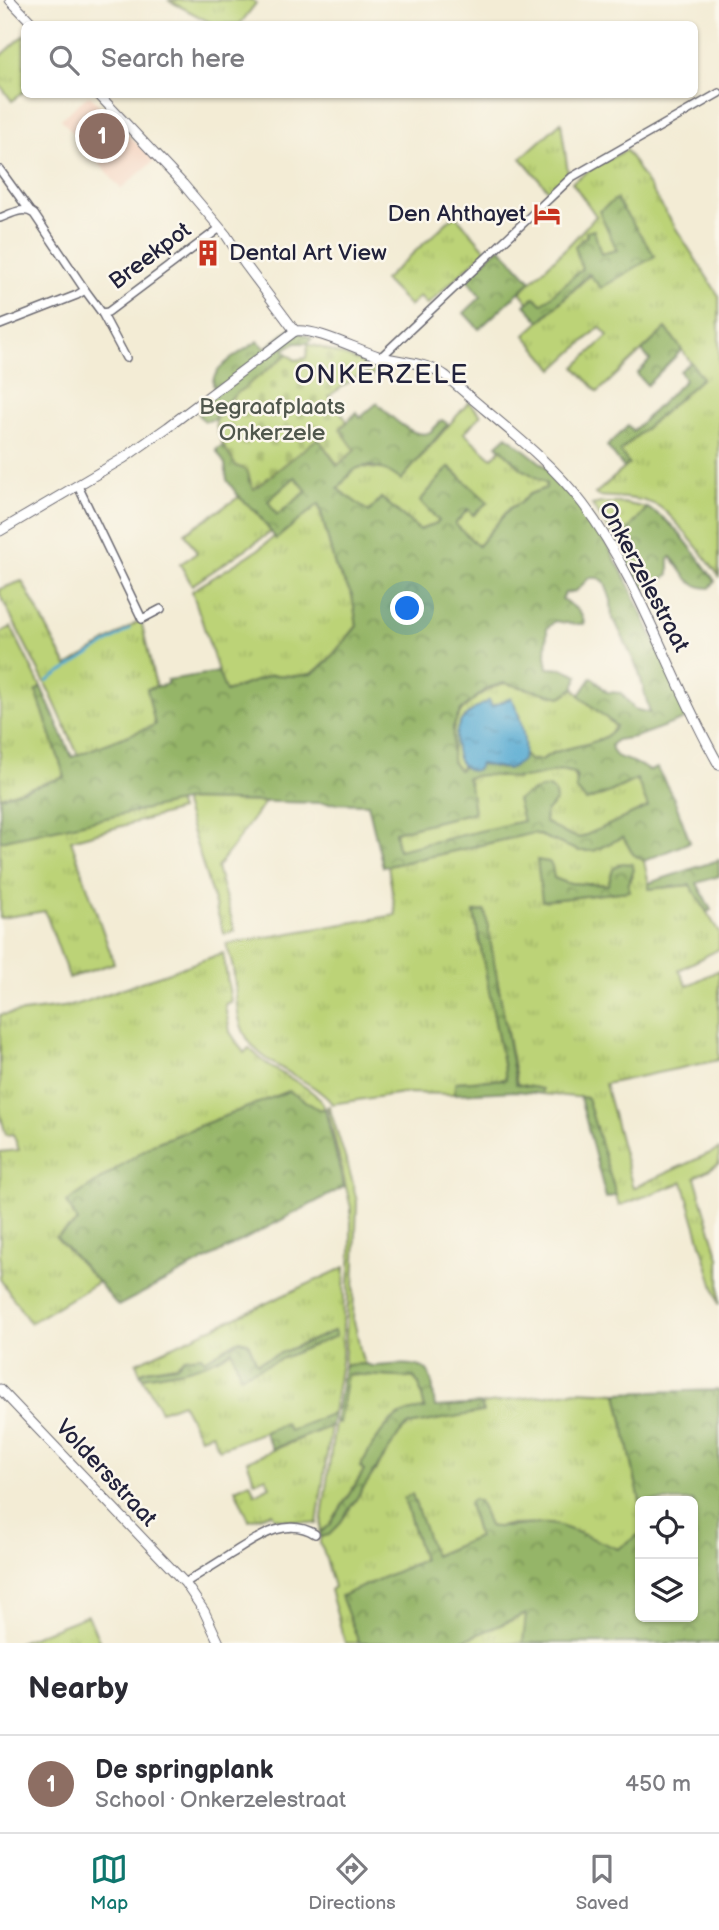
<!DOCTYPE html>
<html lang="en">
<head>
<meta charset="utf-8">
<style>
  :root { --surface:#fff; --page:#f2f2f3; --text:#2b2b33; --muted:#7c7c81; --line:#e1e1e2; --accent:#0f766e }
  body { margin:0; font-family:"Balsamiq Sans",sans-serif; background:var(--page); color:var(--text) }
  .controls { position:absolute; right:21px; bottom:21px; display:grid; overflow:hidden; border-radius:10px; box-shadow:0 2px 5px #0004 }
  .controls button { width:63px; height:63px; display:grid; place-items:center; padding:0; border:0; border-bottom:2px solid var(--line); background:var(--surface); color:var(--text); font:35px sans-serif }
  .you { position:absolute; left:408px; top:609px; width:24px; height:24px; margin:-18px; border:5px solid #fff; border-radius:50%; background:#1a73e8; box-shadow:0 0 0 10px #1a73e833 }
  .badge { display:grid; place-items:center; width:46px; height:46px; border-radius:50%; background:var(--accent); color:#fff; font-size:23px; font-weight:700 }
  .pin { position:absolute; translate:-50% -50%; border:4px solid #fff; box-shadow:0 2px 7px #0006 }
  .list { margin:0; padding:0; list-style:none }
  h2 { display:flex; justify-content:space-between; align-items:center; height:91px; margin:0; padding:0 28px; font-size:30px }
  h2 small { font-size:23px; font-weight:400; color:var(--muted) }
  .list li { display:grid; grid-template-columns:46px 1fr auto; gap:21px; align-items:center; box-sizing:border-box; height:98px; padding:0 28px; border-top:2px solid var(--line) }
  .list b { display:block; font-size:26px; white-space:nowrap }
  .list p { margin:0; font-size:23px; white-space:nowrap; color:var(--muted) }
  .list em { font-size:23px; font-style:normal; color:var(--muted) }
  .icon { flex:none; width:38px; height:38px; fill:none; stroke:currentColor; stroke-width:2; stroke-linecap:round; stroke-linejoin:round }
  .map { position:relative; flex:none; width:719px; height:1643px; overflow:hidden }
  .search { position:absolute; background:var(--surface); box-shadow:0 2px 5px #0004; left:21px; right:21px; top:21px; height:77px; display:flex; align-items:center; gap:18px; box-sizing:border-box; padding:0 24px; border-radius:10px; color:var(--muted); font-size:26px }
  .sheet { height:189px; background:var(--surface) }
  nav { display:flex; justify-content:space-around; align-items:center; box-sizing:border-box; height:98px; border-top:2px solid var(--line); background:var(--surface); font-size:19px; color:var(--muted) }
  nav a { display:grid; justify-items:center; gap:4px }
  nav .on { color:var(--accent) }
  .map>svg:first-child { display:block }
  .built { fill:#f4d3c0 }
  .grass { fill:url(#grass-tufts); stroke:#6f7a59; stroke-width:2; fill-rule:evenodd }
  .forest { fill:url(#forest-crowns); stroke:#5c6c52; stroke-width:2; fill-rule:evenodd }
  .cemetery { fill:url(#cemetery-stones); stroke:#6f7a59; stroke-width:2 }
  .water { fill:url(#water-ripples); stroke:#3c6686; stroke-width:2 }
  .lines { fill:none; stroke-linecap:round; stroke-linejoin:round }
  .stream { stroke:#56aad2; stroke-width:2.5 }
  .minor-casing { stroke:#6b6971; stroke-width:10 }
  .tertiary-casing { stroke:#6b6971; stroke-width:11 }
  .minor { stroke:#fff; stroke-width:7 }
  .tertiary { stroke:#fff; stroke-width:9 }
  .labels { text-anchor:middle; dominant-baseline:central; stroke-width:5; stroke-linejoin:round; paint-order:stroke }
  .poi-label { font-size:23px; fill:#22223b; stroke:#fbf7ec; text-anchor:end }
  .street-label { font-size:23px; fill:#22223b; stroke:#fbf7ec }
  .park-label { font-size:23px; fill:#50574d; stroke:#fbf7ec }
  .quarter-label { font-size:26px; letter-spacing:2px; fill:#22223b; stroke:#fbf7ec }
</style>
</head>
<body>
<div class="map">
<svg width="719" height="1643" viewBox="0 0 719 1643">
  <defs>
    <pattern id="grass-tufts" width="24" height="20" patternUnits="userSpaceOnUse" patternTransform="scale(1.75)"><rect width="24" height="20" fill="#bcd377"/><path d="M3 7l-1-3M5 7V3M7 7l1-3M15 17l-1-3M17 17v-4M19 17l1-3" fill="none" stroke="#a1b568"/></pattern>
    <pattern id="forest-crowns" width="20" height="18" patternUnits="userSpaceOnUse" patternTransform="scale(1.75)"><rect width="20" height="18" fill="#95b568"/><path d="M2 6a3 3 0 1 1 6 0M12 15a3 3 0 1 1 6 0" fill="none" stroke="#799357"/></pattern>
    <pattern id="cemetery-stones" width="16" height="16" patternUnits="userSpaceOnUse" patternTransform="scale(1.75)"><rect width="16" height="16" fill="#bcd377"/><path d="M2 7V4a2 2 0 0 1 4 0v3zM10 15v-3a2 2 0 0 1 4 0v3z" fill="#a1b568"/></pattern>
    <pattern id="water-ripples" width="26" height="14" patternUnits="userSpaceOnUse" patternTransform="scale(1.75)"><rect width="26" height="14" fill="#56aad2"/><path d="M2 4q2-2 4 0t4 0M15 11q2-2 4 0t4 0" fill="none" stroke="#478aac"/></pattern>
  </defs>
  <rect width="100%" height="100%" fill="#fbf7ec"/>
  <filter id="ink" filterUnits="userSpaceOnUse"><feTurbulence type="fractalNoise" baseFrequency=".0143" numOctaves="2"/><feDisplacementMap in="SourceGraphic" scale="14" xChannelSelector="R" yChannelSelector="G"/><feConvolveMatrix kernelMatrix="1 2 1 2 8 2 1 2 1" color-interpolation-filters="sRGB"/></filter>
  <filter id="wash" filterUnits="userSpaceOnUse"><feTurbulence type="fractalNoise" baseFrequency=".00686" numOctaves="4" result="noise"/><feDisplacementMap in="SourceGraphic" scale="28" xChannelSelector="R" yChannelSelector="G"/><feGaussianBlur stdDeviation="1.57" result="paint"/><feColorMatrix in="noise" values="0 0 0 0 0 0 0 0 0 0 0 0 0 0 0 0 0 1.4 0 .05"/><feComposite in="paint" operator="in"/></filter>
  <g filter="url(#wash)">
    <rect width="100%" height="100%" fill="#f3ecd5"/>
    <polygon class="built" points="89,95 154,161 121,189 61,119"/>
    <g class="grass">
      <polygon points="168,0 253,0 256,3 240,24 213,24"/>
      <polygon points="24,35 24,91 12,101 0,85 0,57"/>
      <polygon points="561,122 568,173 567,177 550,192 521,158"/>
      <path d="M626 150 719 296V576C706 559 675 516 658 506 641 497 617 498 598 496L595 494 629 464 620 451 702 378 666 328 598 392 575 367 608 336 600 327 554 369 525 335 617 250 600 254 594 231 586 233 587 236 575 246 582 269 542 305 535 297 529 303 520 292 568 246 596 216 572 182 594 167Z"/>
      <polygon points="455,215 486,250 427,305 420,296 410,306 384,280"/>
      <polygon points="469,402 481,415 464,433 492,458 501,449 522,469 546,483 546,488 530,494 520,503 510,508 478,546 455,524 468,509 474,515 487,502 450,467 420,501 439,520 438,523 419,530 381,498 369,512 337,489 354,469 361,467 388,470 401,480"/>
      <polygon points="295,477 307,491 277,516 268,501"/>
      <polygon points="239,497 255,511 271,532 192,585 180,564 197,553 185,533"/>
      <polygon points="318,503 335,566 352,595 357,626 329,659 312,674 297,676 271,675 225,692 192,591 259,549 274,537 276,539"/>
      <polygon points="601,503 623,503 647,508 625,534 621,550 607,526 592,505"/>
      <polygon points="22,581 67,666 141,620 156,687 147,689 156,725 78,755 50,693 0,595 0,589"/>
      <polygon points="11,627 41,687 36,691 65,777 0,797 0,633"/>
      <path d="M504 683 561 697 574 688 583 699 616 726C603 749 560 743 542 760H529L524 755 519 713 492 706 489 700 462 719 459 760 463 766 459 770 452 762C452 751 451 740 453 729 458 706 484 690 504 683Z"/>
      <polygon points="561,770 573,773 586,801 610,792 637,779 648,807 580,838 566,834 545,822 546,812 524,821 398,851 395,832 474,812 466,778 479,774 504,775 516,779"/>
      <polygon points="188,800 265,802 217,868 235,931 224,934 183,801"/>
      <polygon points="177,802 180,810 71,840 114,963 69,978 45,911 0,918 0,841"/>
      <path d="M534 833 579 851H593L623 837 633 854 644 861 650 889 690 885 719 932V949L679 970 687 986 719 970V1060L605 1084 633 1188 719 1149V1164L695 1177 719 1258V1305L683 1182 619 1206 587 1098 542 1094 541 1089 517 1084 484 911 474 913 506 1079 455 1082V1094L403 1093 332 1104C328 1097 322 1094 316 1089 294 1073 262 1063 247 1038 235 1018 237 997 234 975 233 964 229 954 226 944L396 915 388 866ZM632 876 628 884 630 891 542 901 554 878 567 883 609 885Z"/>
      <path d="M223 953 231 1002 226 1003 225 1006 230 1032 244 1053 249 1048C256 1055 263 1061 271 1067 287 1077 320 1091 325 1109L318 1110 289 1091 153 1144 67 1202 78 1222 56 1237 98 1282 30 1323 0 1279V1152L19 1150 13 1134 6 1135 0 1113V1015L70 1006 84 1002Z"/>
      <path d="M329 1106 352 1180 357 1202 353 1319C359 1334 358 1352 365 1364L348 1365 344 1367 351 1252V1208L327 1107Z"/>
      <path d="M345 1267 342 1356 333 1413 289 1432 285 1424 219 1449 212 1433 200 1437 182 1403 161 1411 142 1377C170 1373 209 1366 232 1350L240 1375 335 1336 334 1331 256 1363 248 1342 239 1340 204 1360 146 1370 140 1373 136 1363Z"/>
      <path d="M346 1374 414 1378 419 1384 425 1410C388 1408 376 1440 360 1467L364 1470 330 1525 320 1533 335 1422H339Z"/>
      <polygon points="577,1391 617,1393 640,1501 640,1534 618,1549 553,1524 507,1525 495,1528 489,1526 479,1501 469,1503 478,1537 433,1556 412,1495 404,1498 423,1560 342,1596 359,1643 345,1643 330,1590 334,1587 323,1549 320,1544 320,1537 323,1537 338,1526 400,1433 408,1425 483,1411 482,1404"/>
      <polygon points="331,1426 317,1524 275,1518 272,1513 249,1520 235,1489 250,1482 255,1494 270,1486 266,1477 255,1482 247,1461"/>
      <polygon points="527,1614 523,1643 457,1643"/>
      <polygon points="88,1615 100,1643 17,1643"/>
    </g>
    <g class="forest">
      <polygon points="616,199 655,256 601,288 589,274 540,321 525,305 535,297 542,304 582,269 575,246 587,236 586,232 594,230 601,254 617,250 599,211"/>
      <polygon points="500,247 531,281 479,329 464,313 481,297 466,278"/>
      <path d="M291 328 312 338 309 343H296L284 349 288 354 222 405 217 410 214 420 205 421 199 416 198 408 217 393C215 390 213 385 213 382 213 367 246 349 258 341L265 348Z"/>
      <polygon points="666,328 682,350 647,385 637,374 650,360 642,351"/>
      <polygon points="691,362 702,378 620,451 629,464 624,468 607,446 628,426 633,431 685,380 680,371"/>
      <path d="M377 403C387 413 414 441 430 432 434 429 438 424 442 420L448 424 401 480C389 471 373 462 358 468 350 471 343 483 338 489L369 512 381 498 420 530 437 523 439 521 420 501 449 467 488 502 473 515 468 509 455 524 478 546 510 508 520 503 530 494 546 488V483L522 469 497 445 507 436 546 467 591 516 626 579 690 717 635 737 616 740 611 745C614 760 621 757 633 762 639 765 645 768 650 771L657 768 674 799 690 842 644 861 633 854 623 837 593 851H579L534 833 383 867 368 804 188 800 0 841V797L65 777 36 691 41 687 72 757 155 725 147 689 167 684V680L218 672 226 692 271 675 297 676 312 674 330 659 357 626 352 595 335 566 319 504 276 539 256 511 239 497 227 480 225 464 216 450 223 445 236 466C248 469 248 468 249 481L318 438 337 465 340 429 357 412 360 418ZM295 477 307 491 277 515 268 501ZM589 578H598L604 581 611 600 612 619 616 623 639 672 650 713 634 709 621 693 607 692 592 677 580 695 583 699 616 726C604 749 560 743 542 760H529L524 755 521 761 501 769 479 763 472 771 463 766 459 770 452 762 453 727 461 710 488 688 504 683 561 697 574 688 578 675 564 669 548 668 546 656 547 628 555 621 572 624H584C584 612 571 605 562 599L565 593 576 591ZM561 770 574 773 577 778 576 789 586 801 610 792 637 779 648 807 580 838 566 834 545 822 546 812 556 801 555 793 549 787 533 791 517 800 523 821 398 850 395 832 474 812 470 785 467 778C488 771 497 778 517 778 531 779 547 773 561 770Z"/>
      <path d="M647 508C675 520 697 557 715 581L710 588C685 587 685 572 671 557L669 559V574L655 584 642 590 621 550 625 534Z"/>
      <polygon points="537,860 549,862 552,866 554,878 567,883 608,885 613,869 622,863 632,864 634,870 628,884 630,891 542,901"/>
      <polygon points="719,860 719,876 697,883 711,910 707,912 690,885 649,889 649,883"/>
      <polygon points="485,911 516,1084 542,1089 542,1094 516,1091 455,1094 455,1082 506,1079 474,912"/>
      <polygon points="289,1091 318,1109 325,1109 344,1187 118,1306 98,1282 56,1237 78,1222 67,1202 153,1144"/>
      <polygon points="580,1097 587,1098 616,1195 606,1198"/>
      <path d="M334 1331 336 1336 240 1376 232 1350C204 1369 175 1372 142 1377L140 1373 146 1370 176 1366 184 1358 201 1356 205 1360 239 1340 248 1342 257 1363Z"/>
      <path d="M365 1364 372 1366C386 1366 420 1360 428 1372 434 1381 433 1396 435 1407L482 1404 483 1412 408 1425 400 1433 338 1526 329 1535 320 1537V1533L330 1525 364 1471 360 1467C377 1438 387 1411 425 1409L419 1384 414 1378 347 1374 339 1423 335 1422 344 1367 348 1365Z"/>
      <path d="M719 1390V1643H523L526 1614 457 1643H359L341 1596 423 1560 404 1498 412 1494 434 1556 478 1537 469 1503 473 1499 479 1501 489 1526C502 1530 533 1522 550 1524 565 1525 602 1543 618 1549L640 1534V1617H693V1501H640L617 1393Z"/>
      <polygon points="333,1413 331,1426 272,1449 264,1432 285,1423 289,1431"/>
    </g>
    <path class="cemetery" d="M308 345H314L364 363 382 366 384 368 370 377 365 371 329 396 347 421 340 429 355 450 338 465 318 438 254 489C244 474 256 472 236 466 226 450 205 421 222 405L288 354 295 360 306 358Z"/>
    <path class="water" d="M511 698C519 709 529 747 522 760 518 765 513 767 507 769L480 764 478 769 472 771C469 770 464 767 462 765 453 755 454 731 461 721 468 712 480 706 489 700L492 706Z"/>
    <g class="lines">
      <polyline class="stream" points="47,681 130,629"/>
    </g>
  </g>
  <g filter="url(#ink)">
    <g class="lines">
      <g class="minor-casing">
        <g id="minor">
          <polyline points="0,170 29,210"/>
          <path d="M0 218C11 214 23 206 34 214L85 290"/>
          <polyline points="102,313 126,358"/>
          <polyline points="0,325 77,295 85,290 102,313 108,312 220,228"/>
          <polyline points="381,357 572,177 719,93"/>
          <polyline points="78,486 142,619 161,609"/>
          <path d="M185 1583C199 1574 214 1565 228 1556 254 1540 285 1515 315 1534"/>
        </g>
      </g>
      <g class="tertiary-casing">
        <g id="tertiary">
          <polyline points="10,0 33,24"/>
          <polyline points="98,94 183,184 226,235 245,264 295,331"/>
          <path d="M295 331C315 328 356 349 378 356 400 362 427 362 446 376 491 417 546 455 583 504 642 583 670 680 719 765"/>
          <polyline points="0,531 124,458 168,427 295,331"/>
          <polyline points="0,1389 185,1583 204,1611 219,1643"/>
        </g>
      </g>
      <use href="#minor" class="minor"/>
      <use href="#tertiary" class="tertiary"/>
    </g>
  </g>
  <defs>
    <g id="hotel-bare" transform="scale(2.1)"><path d="M-6-4.5h1.5V1H6V5H4.5V3h-9V5H-6ZM-4 0a1.8 1.8 0 1 1 3.6 0ZM.5 0V-2.5h3Q6-2.5 6 0Z" fill="#c8321e" stroke="#fbf7ec" stroke-width="2.5" paint-order="stroke"/></g>
    <g id="building-bare" transform="scale(2.1)"><path d="M-4-6H4V6H1V3H-1V6H-4ZM-2.5-4.3h1.7v1.8h-1.7ZM.8-4.3h1.7v1.8H.8ZM-2.5-1h1.7V.8h-1.7ZM.8-1h1.7V.8H.8Z" fill="#c8321e" stroke="#fbf7ec" stroke-width="2.5" paint-order="stroke"/></g>
  </defs>
  <g fill-rule="evenodd">
    <use href="#hotel-bare" x="547" y="214"/>
    <use href="#building-bare" x="208" y="253"/>
  </g>
  <g class="labels">
    <g class="poi-label">
      <text x="526" y="214">Den Ahthayet</text>
      <text x="229" y="253" text-anchor="start">Dental Art View</text>
    </g>
    <g class="street-label">
      <text transform="translate(150 256) rotate(-37)">Breekpot</text>
      <text transform="translate(644 577) rotate(62)">Onkerzelestraat</text>
      <text transform="translate(106 1473) rotate(47)">Voldersstraat</text>
    </g>
    <g class="park-label">
      <text x="272" y="407">Begraafplaats<tspan x="272" dy="26">Onkerzele</tspan></text>
    </g>
    <g class="quarter-label">
      <text x="382" y="375">ONKERZELE</text>
    </g>
  </g>
</svg>
<div class="controls">
<button><svg class="icon" aria-label="locate" viewBox="0 0 24 24"><circle cx="12" cy="12" r="6"/><path d="M12 2v4M12 18v4M2 12h4M18 12h4"/></svg></button>
<button><svg class="icon" aria-label="layers" viewBox="0 0 24 24"><path d="M12 4l9 5-9 5-9-5zM3 14l9 5 9-5"/></svg></button>
</div>
<div class="you"></div>
<div class="pin badge" style="left:102px;top:136px;background:#8d6e63">1</div>
<div class="search"><svg class="icon" aria-label="search" viewBox="0 0 24 24"><circle cx="10" cy="10" r="6"/><path d="M15 15l6 6"/></svg>Search here</div>
</div>
<section class="sheet">
<h2>Nearby<small></small></h2>
<ul class="list">
<li><span class="badge" style="background:#8d6e63">1</span><div><b>De springplank</b><p>School · Onkerzelestraat</p></div><em>450 m</em></li>
</ul>
</section>
<nav>
<a class="on"><svg class="icon" aria-label="map" viewBox="0 0 24 24"><path d="M3 6l6-2 6 2 6-2v14l-6 2-6-2-6 2zM9 4v14M15 6v14"/></svg>Map</a>
<a><svg class="icon" aria-label="directions" viewBox="0 0 24 24"><path d="M12 3l9 9-9 9-9-9zM9 14v-3h6M13 9l2 2-2 2"/></svg>Directions</a>
<a><svg class="icon" aria-label="saved" viewBox="0 0 24 24"><path d="M7 4h10v16l-5-4-5 4z"/></svg>Saved</a>
</nav>
</body>
</html>
